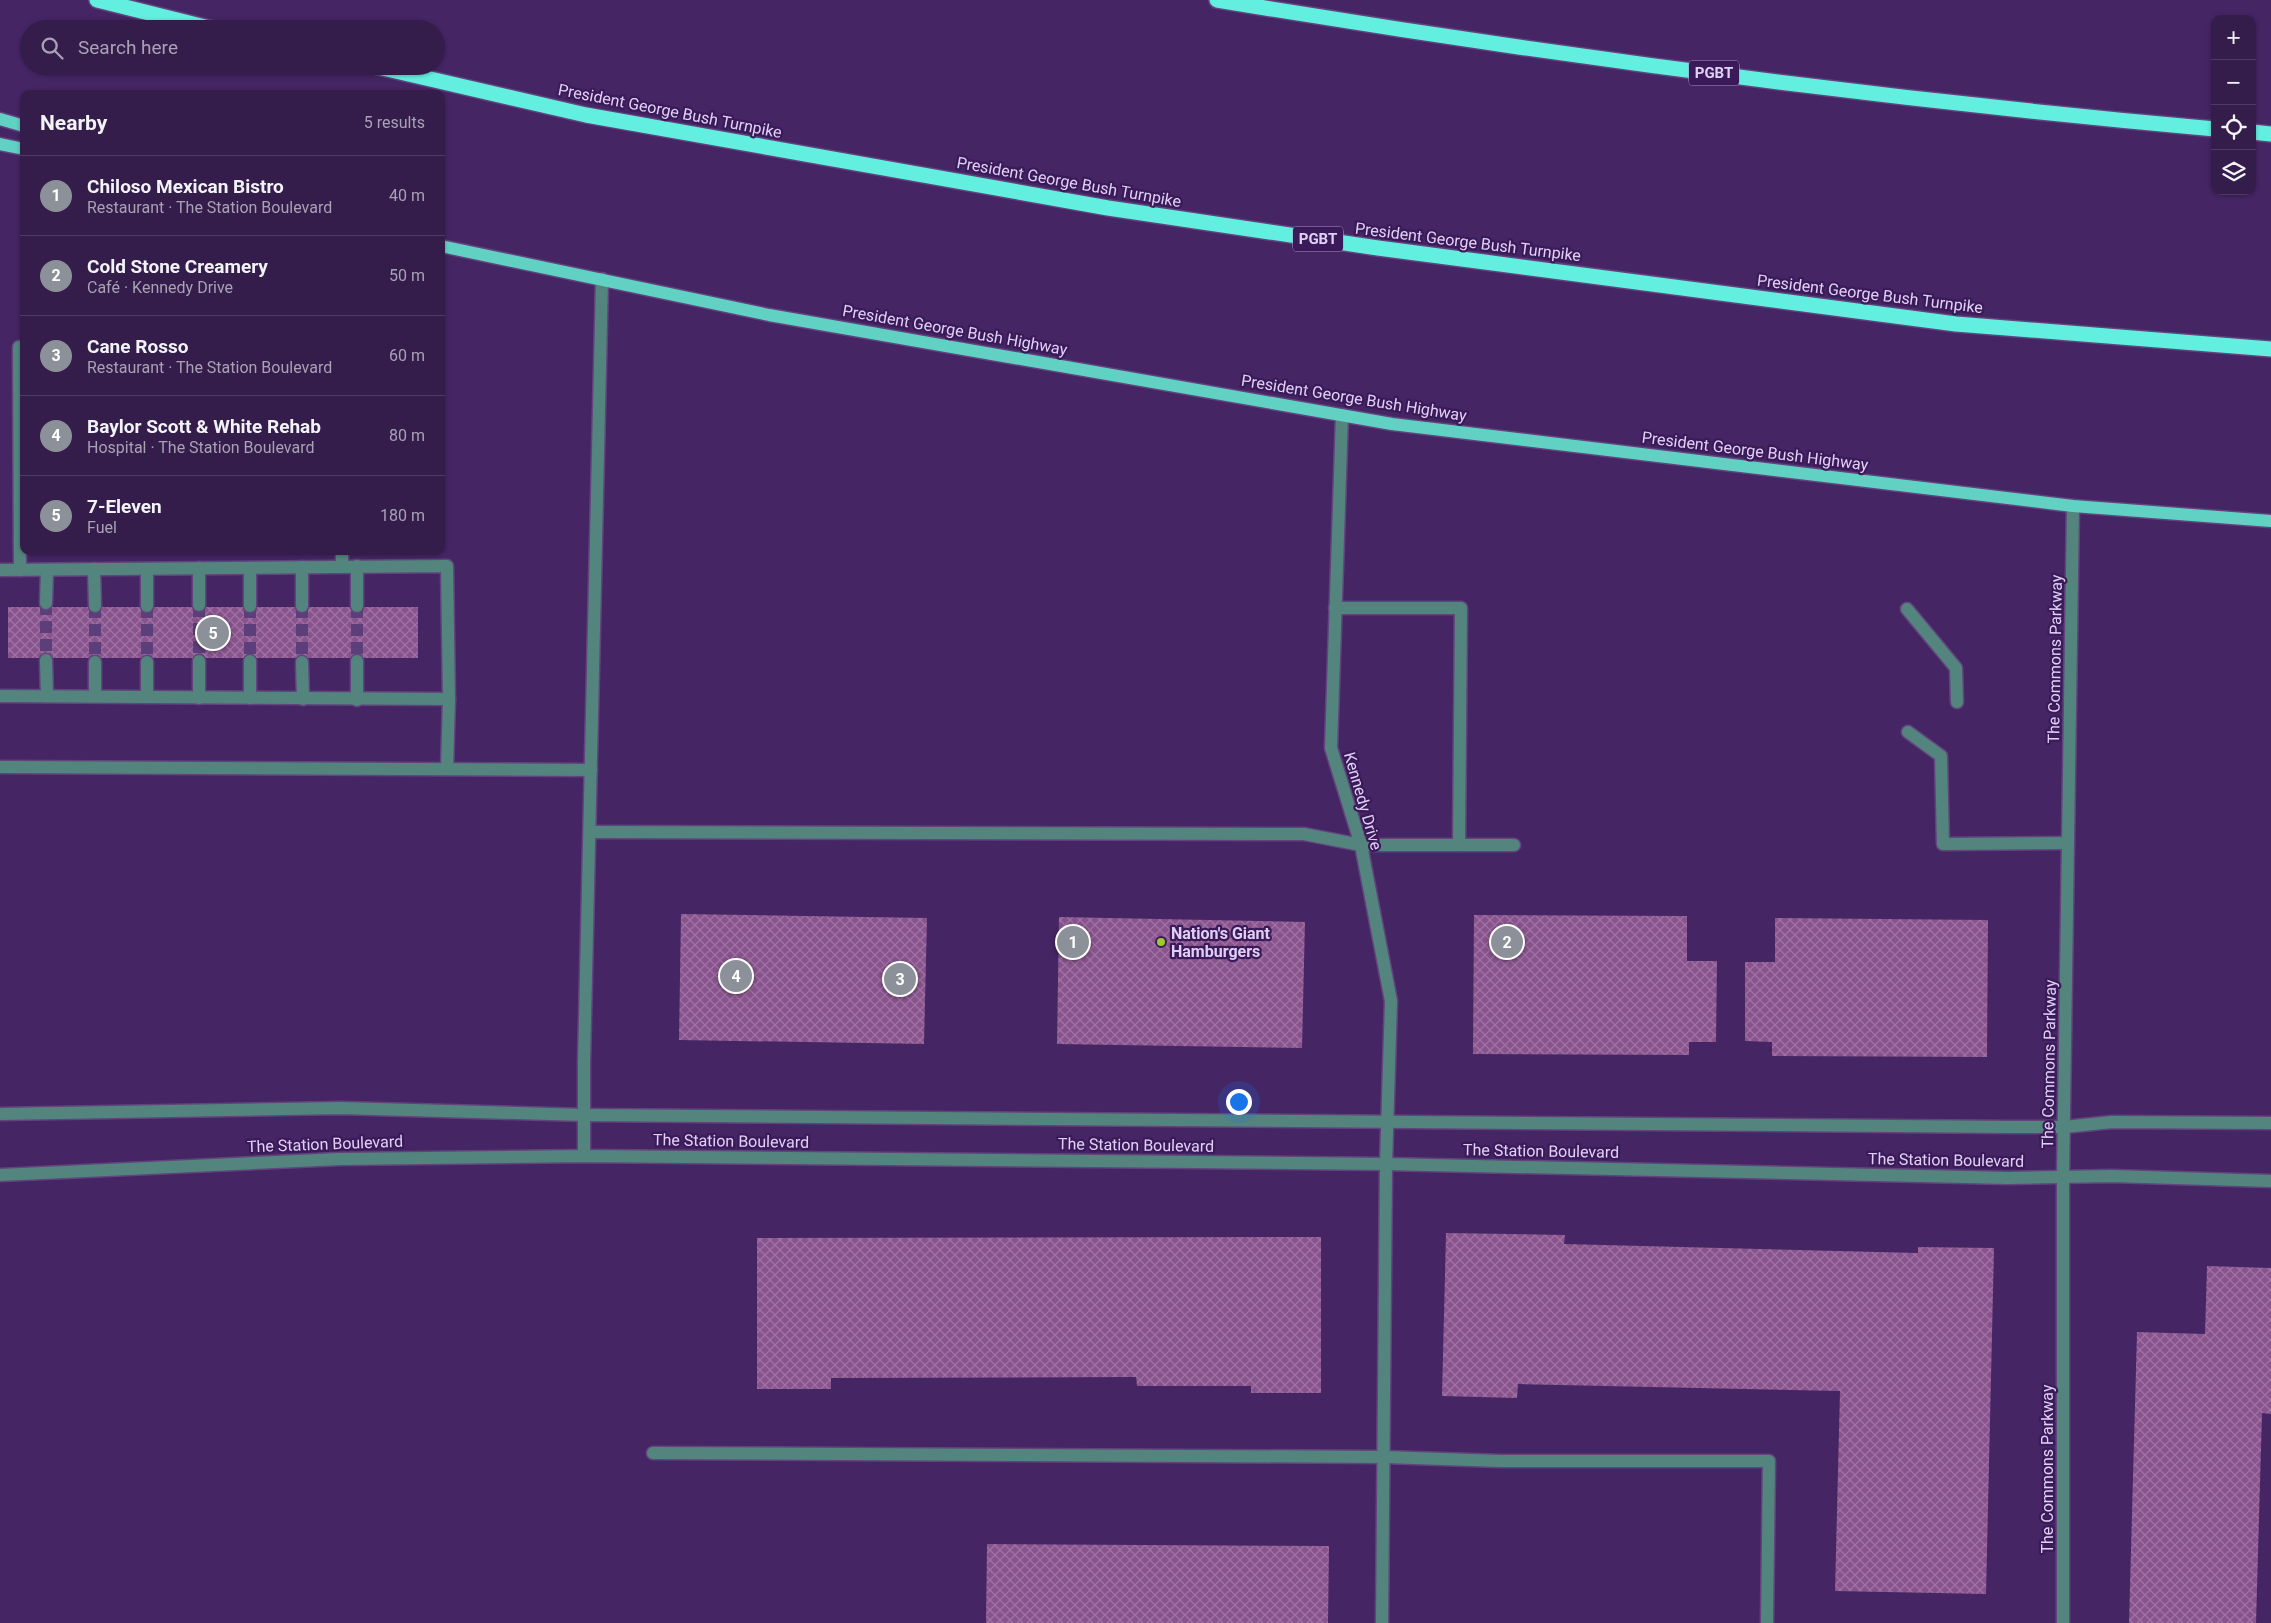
<!DOCTYPE html>
<html lang="en">
<head>
<meta charset="utf-8">
<style>
  :root { --surface:#341c4b; --page:#3f2955; --text:#f1f3f6; --muted:#a9a1b5; --line:#4e3a63; --accent:#8c9099 }
  body { margin:0; font-family:Roboto,sans-serif; background:var(--page); color:var(--text) }
  .controls { position:absolute; right:15px; top:15px; display:grid; overflow:hidden; border-radius:10px; box-shadow:0 1px 4px #0004 }
  .controls button { width:45px; height:45px; display:grid; place-items:center; padding:0; border:0; border-bottom:1px solid var(--line); background:var(--surface); color:var(--text); font:25px sans-serif }
  .you { position:absolute; left:1238px; top:1101px; width:18px; height:18px; margin:-12px; border:4px solid #fff; border-radius:50%; background:#1a73e8; box-shadow:0 0 0 8px #1a73e833 }
  .badge { display:grid; place-items:center; width:32px; height:32px; border-radius:50%; background:var(--accent); color:#fff; font-size:16px; font-weight:700 }
  .pin { position:absolute; translate:-50% -50%; border:2px solid #fff; box-shadow:0 1px 5px #0006 }
  .list { margin:0; padding:0; list-style:none }
  h2 { display:flex; justify-content:space-between; align-items:center; height:65px; margin:0; padding:0 20px; font-size:21px }
  h2 small { font-size:16px; font-weight:400; color:var(--muted) }
  .list li { display:grid; grid-template-columns:32px 1fr auto; gap:15px; align-items:center; box-sizing:border-box; height:80px; padding:0 20px; border-top:1px solid var(--line) }
  .list b { display:block; font-size:19px; white-space:nowrap }
  .list p { margin:0; font-size:16px; white-space:nowrap; color:var(--muted) }
  .list em { font-size:16px; font-style:normal; color:var(--muted) }
  .icon { flex:none; width:28px; height:28px; fill:none; stroke:currentColor; stroke-width:2; stroke-linecap:round; stroke-linejoin:round }
  .map { position:relative; flex:none; width:2271px; height:1623px; overflow:hidden }
  .search { position:absolute; background:var(--surface); box-shadow:0 1px 4px #0004; left:20px; top:20px; width:425px; height:55px; display:flex; align-items:center; gap:12px; box-sizing:border-box; padding:0 18px; border-radius:28px; color:var(--muted); font-size:19px }
  .panel { position:absolute; background:var(--surface); box-shadow:0 1px 4px #0004; left:20px; top:90px; width:425px; height:465px; border-radius:10px }
  .map>svg:first-child { display:block }
  .building { fill:url(#building-cross-hatch) }
  .lines { fill:none; stroke-linecap:round; stroke-linejoin:round }
  .minor-tunnel { stroke:#5c3f7a; stroke-width:12; stroke-dasharray:12 6; stroke-linecap:butt }
  .minor-casing { stroke:#61447e; stroke-width:15 }
  .major-casing { stroke:#61447e; stroke-width:15 }
  .highway-casing { stroke:#61447e; stroke-width:18 }
  .minor { stroke:#53857e; stroke-width:12 }
  .major { stroke:#61d1c4; stroke-width:12 }
  .highway { stroke:#63efdf; stroke-width:15 }
  .poi-dot { fill:#9eca2e; stroke:#3b1a59; stroke-width:2 }
  .labels { text-anchor:middle; dominant-baseline:central; stroke-width:4.5; stroke-linejoin:round; paint-order:stroke }
  .shield { fill:#3b1a59; stroke:#ae99c7; stroke-width:1 }
  .shield-label { font-size:15px; font-weight:bold; fill:#e0d0f6 }
  .street-label { font-size:16px; fill:#e0d0f6; stroke:#3b1a59 }
  .poi-label { font-size:16px; font-weight:bold; fill:#e0d0f6; stroke:#3b1a59; text-anchor:start }
</style>
</head>
<body>
<div class="map">
<svg width="2271" height="1623" viewBox="0 0 2271 1623">
  <defs>
    <pattern id="building-cross-hatch" width="8" height="8" patternUnits="userSpaceOnUse" patternTransform="scale(1.25)"><rect width="8" height="8" fill="#89538d"/><path d="M0 0l8 8M0 8l8-8" fill="none" stroke="#9f73a3"/></pattern>
  </defs>
  <rect width="100%" height="100%" fill="#452564"/>
  <g class="building">
    <rect x="8" y="607" width="410" height="51"/>
    <polygon points="681,914 927,918 924,1044 679,1040"/>
    <polygon points="1474,915 1687,916 1687,961 1717,961 1716,1042 1689,1042 1689,1055 1473,1054"/>
    <polygon points="1059,917 1305,922 1302,1048 1057,1044"/>
    <polygon points="1775,918 1988,920 1987,1057 1772,1056 1772,1042 1745,1041 1745,962 1775,962"/>
    <polygon points="1446,1233 1565,1235 1564,1244 1918,1253 1918,1247 1994,1248 1986,1594 1835,1591 1840,1391 1518,1384 1517,1398 1442,1396"/>
    <polygon points="1321,1237 1321,1393 1251,1393 1251,1386 1137,1386 1136,1377 831,1378 831,1389 757,1389 757,1238"/>
    <polygon points="2207,1266 2271,1268 2271,1414 2262,1413 2256,1623 2129,1623 2137,1332 2205,1334"/>
    <polygon points="987,1544 1329,1546 1328,1623 986,1623"/>
  </g>
  <g class="lines">
    <g class="minor-tunnel">
      <polyline points="46,603 46,660"/>
      <polyline points="199,605 199,661"/>
      <polyline points="95,606 95,662"/>
      <polyline points="147,606 147,662"/>
      <polyline points="250,606 250,661"/>
      <polyline points="302,606 302,662"/>
      <polyline points="357,606 357,661"/>
    </g>
    <g class="minor-casing">
      <g id="minor">
        <polyline points="19,347 20,570"/>
        <polyline points="1342,415 1331,748 1361,845 1391,1001 1386,1164 1382,1623"/>
        <polyline points="342,551 342,566"/>
        <polyline points="357,566 357,606"/>
        <polyline points="302,567 302,606"/>
        <polyline points="199,568 199,605"/>
        <polyline points="250,568 250,606"/>
        <polyline points="94,569 95,606"/>
        <polyline points="147,569 147,606"/>
        <polyline points="0,570 447,566 449,699 447,769"/>
        <polyline points="46,603 47,570"/>
        <polyline points="1335,608 1461,608 1459,845"/>
        <polyline points="1907,609 1956,668 1957,702"/>
        <polyline points="46,660 47,696"/>
        <polyline points="199,661 199,698"/>
        <polyline points="250,661 250,698"/>
        <polyline points="357,661 357,700"/>
        <polyline points="95,662 95,696"/>
        <polyline points="147,662 147,697"/>
        <polyline points="302,662 303,699"/>
        <polyline points="0,696 449,699"/>
        <polyline points="1908,732 1941,756 1943,844 2068,843"/>
        <polyline points="0,767 591,770"/>
        <polyline points="590,832 1304,834 1361,845 1514,845"/>
        <polyline points="0,1114 340,1108 584,1115 2010,1127 2064,1127 2112,1122 2271,1123"/>
        <polyline points="584,1156 584,1062 602,279"/>
        <polyline points="0,1175 340,1159 584,1156 1386,1164 2009,1178 2112,1176 2271,1181"/>
        <polyline points="653,1453 1385,1457 1500,1461 1769,1461 1767,1623"/>
        <polyline points="2063,1623 2063,1177 2073,506"/>
      </g>
    </g>
    <g class="major-casing">
      <g id="major">
        <polyline points="0,119 24,126"/>
        <polyline points="0,144 24,149"/>
        <polyline points="441,246 769,315 1392,424 2073,506 2271,521"/>
      </g>
    </g>
    <g class="highway-casing">
      <g id="highway">
        <polyline points="97,0 213,29"/>
        <path d="M1217 0C1547 55 1881 99 2215 129"/>
        <polyline points="374,66 586,115 1108,208 1378,248 1956,324 2271,349"/>
        <polyline points="2252,132 2271,134"/>
      </g>
    </g>
    <use href="#minor" class="minor"/>
    <use href="#major" class="major"/>
    <use href="#highway" class="highway"/>
  </g>
  <circle class="poi-dot" cx="1161" cy="942" r="5"/>
  <g class="labels">
    <g class="shield">
      <rect x="1689" y="60.5" width="50" height="25" rx="4"/>
      <rect x="1293" y="226.5" width="50" height="25" rx="4"/>
    </g>
    <g class="shield-label">
      <text x="1714" y="73">PGBT</text>
      <text x="1318" y="239">PGBT</text>
    </g>
    <g class="street-label">
      <text transform="translate(670 111) rotate(11)">President George Bush Turnpike</text>
      <text transform="translate(1069 182) rotate(10)">President George Bush Turnpike</text>
      <text transform="translate(1468 242) rotate(7)">President George Bush Turnpike</text>
      <text transform="translate(1870 294) rotate(7)">President George Bush Turnpike</text>
      <text transform="translate(955 330) rotate(10)">President George Bush Highway</text>
      <text transform="translate(1354 398) rotate(9)">President George Bush Highway</text>
      <text transform="translate(1755 451) rotate(7)">President George Bush Highway</text>
      <text transform="translate(2055 659) rotate(-89)">The Commons Parkway</text>
      <text transform="translate(1363 801) rotate(74)">Kennedy Drive</text>
      <text transform="translate(2049 1064) rotate(-89)">The Commons Parkway</text>
      <text transform="translate(731 1141) rotate(1)">The Station Boulevard</text>
      <text transform="translate(325 1144) rotate(-2)">The Station Boulevard</text>
      <text transform="translate(1136 1145) rotate(1)">The Station Boulevard</text>
      <text transform="translate(1541 1151) rotate(1)">The Station Boulevard</text>
      <text transform="translate(1946 1160) rotate(1)">The Station Boulevard</text>
      <text transform="translate(2047 1469) rotate(-90)">The Commons Parkway</text>
    </g>
    <g class="poi-label">
      <text x="1171" y="933">Nation's Giant<tspan x="1171" dy="18">Hamburgers</tspan></text>
    </g>
  </g>
</svg>
<div class="controls">
<button>+</button>
<button>−</button>
<button><svg class="icon" aria-label="locate" viewBox="0 0 24 24"><circle cx="12" cy="12" r="6"/><path d="M12 2v4M12 18v4M2 12h4M18 12h4"/></svg></button>
<button><svg class="icon" aria-label="layers" viewBox="0 0 24 24"><path d="M12 4l9 5-9 5-9-5zM3 14l9 5 9-5"/></svg></button>
</div>
<div class="you"></div>
<div class="pin badge" style="left:1073px;top:942px">1</div>
<div class="pin badge" style="left:1507px;top:942px">2</div>
<div class="pin badge" style="left:900px;top:979px">3</div>
<div class="pin badge" style="left:736px;top:976px">4</div>
<div class="pin badge" style="left:213px;top:633px">5</div>
<div class="search"><svg class="icon" aria-label="search" viewBox="0 0 24 24"><circle cx="10" cy="10" r="6"/><path d="M15 15l6 6"/></svg>Search here</div>
<section class="panel">
<h2>Nearby<small>5 results</small></h2>
<ul class="list">
<li><span class="badge">1</span><div><b>Chiloso Mexican Bistro</b><p>Restaurant · The Station Boulevard</p></div><em>40 m</em></li>
<li><span class="badge">2</span><div><b>Cold Stone Creamery</b><p>Café · Kennedy Drive</p></div><em>50 m</em></li>
<li><span class="badge">3</span><div><b>Cane Rosso</b><p>Restaurant · The Station Boulevard</p></div><em>60 m</em></li>
<li><span class="badge">4</span><div><b>Baylor Scott &amp; White Rehab</b><p>Hospital · The Station Boulevard</p></div><em>80 m</em></li>
<li><span class="badge">5</span><div><b>7-Eleven</b><p>Fuel</p></div><em>180 m</em></li>
</ul>
</section>
</div>
</body>
</html>
